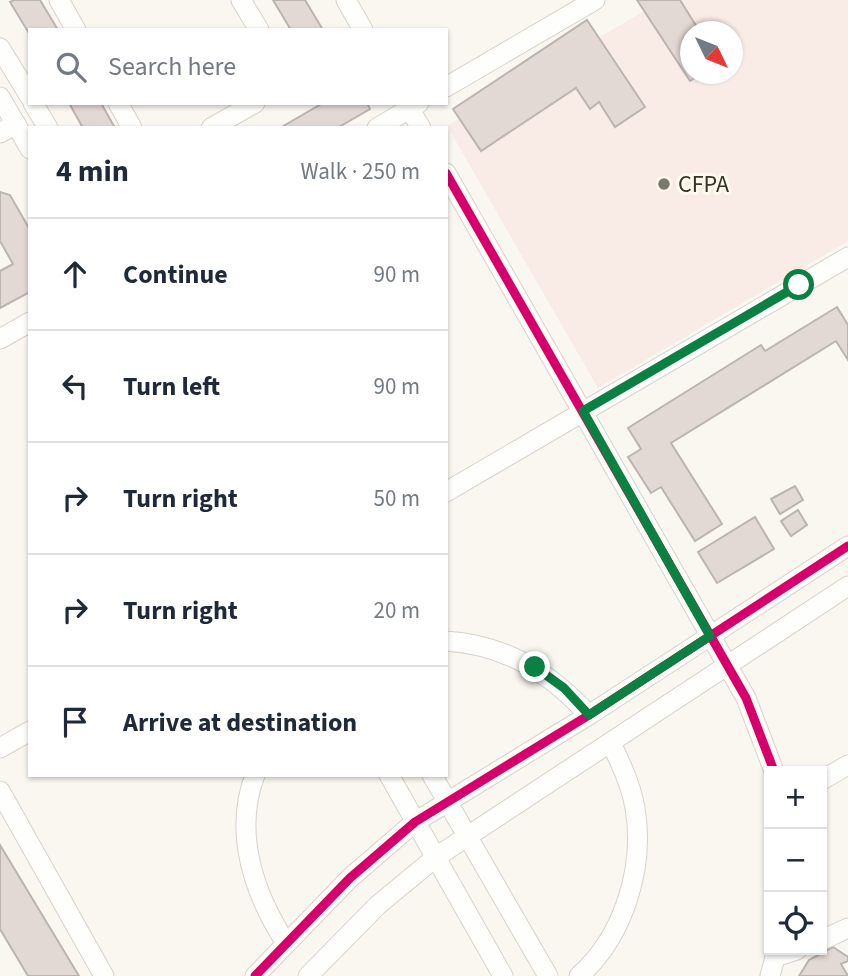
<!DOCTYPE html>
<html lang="en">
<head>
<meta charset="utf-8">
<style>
  :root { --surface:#fff; --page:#f2f2f3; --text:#1f2937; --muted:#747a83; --line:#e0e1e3 }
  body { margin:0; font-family:"Source Sans 3",sans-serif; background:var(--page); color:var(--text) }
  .controls { position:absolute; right:21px; bottom:21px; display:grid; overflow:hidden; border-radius:0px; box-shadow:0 2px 5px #0004 }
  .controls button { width:63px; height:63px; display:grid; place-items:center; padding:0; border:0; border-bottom:2px solid var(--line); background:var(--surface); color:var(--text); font:35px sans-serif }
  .compass { position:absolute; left:680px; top:21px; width:63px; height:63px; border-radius:50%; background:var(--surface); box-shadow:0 2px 5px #0004; rotate:133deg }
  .stop { position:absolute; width:21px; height:21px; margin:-16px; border:5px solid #0b8043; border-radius:50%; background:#fff }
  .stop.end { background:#0b8043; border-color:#fff; box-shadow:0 2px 7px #0008 }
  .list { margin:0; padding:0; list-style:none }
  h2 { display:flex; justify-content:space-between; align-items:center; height:91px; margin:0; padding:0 28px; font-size:30px }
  h2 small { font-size:23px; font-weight:400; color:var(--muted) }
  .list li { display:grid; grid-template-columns:46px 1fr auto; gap:21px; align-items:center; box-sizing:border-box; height:112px; padding:0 28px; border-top:2px solid var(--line) }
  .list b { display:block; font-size:26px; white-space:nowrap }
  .list em { font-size:23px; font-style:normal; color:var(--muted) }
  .icon { flex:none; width:38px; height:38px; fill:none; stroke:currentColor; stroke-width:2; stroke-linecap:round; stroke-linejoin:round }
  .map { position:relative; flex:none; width:848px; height:976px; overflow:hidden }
  .search { position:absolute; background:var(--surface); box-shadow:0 2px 5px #0004; left:28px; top:28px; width:420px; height:77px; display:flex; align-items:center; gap:18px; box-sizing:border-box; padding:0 24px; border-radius:0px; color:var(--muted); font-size:26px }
  .panel { position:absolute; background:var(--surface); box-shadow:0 2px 5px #0004; left:28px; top:126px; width:420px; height:651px; border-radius:0px }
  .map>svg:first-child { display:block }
  .education { fill:#f9ebe6; fill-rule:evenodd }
  .building { fill:#e3d9d4; stroke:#bbb4b0; stroke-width:2 }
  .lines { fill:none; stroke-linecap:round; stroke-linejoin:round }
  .street-casing { stroke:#d7d3cb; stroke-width:21 }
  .street { stroke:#fefefd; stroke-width:19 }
  .cycleway-casing { stroke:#fdf9ed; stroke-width:13 }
  .cycleway { stroke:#d6006c; stroke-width:9 }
  .route { stroke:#0b8043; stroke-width:9 }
  .poi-dot { fill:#7b786e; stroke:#fdf9ed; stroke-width:2.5 }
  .labels { text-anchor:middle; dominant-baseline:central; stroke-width:6; stroke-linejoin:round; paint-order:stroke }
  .poi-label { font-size:24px; fill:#373328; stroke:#fdf9ed; text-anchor:start }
</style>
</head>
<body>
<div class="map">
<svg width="848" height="976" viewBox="0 0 848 976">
  <rect width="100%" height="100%" fill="#faf7f0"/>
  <path class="education" d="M663 0H848V241L598 388 447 126ZM690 32H732V74H690Z"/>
  <g class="building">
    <polygon points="14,0 40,0 58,30 30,30 30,35 10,2"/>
    <polygon points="273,0 305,0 323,30 291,30"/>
    <polygon points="637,0 680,0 700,32 690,32 690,74 701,74 690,81"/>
    <polygon points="587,20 645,107 615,127 599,102 590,109 576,88 481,151 453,109"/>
    <polygon points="69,103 101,103 115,128 83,128"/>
    <polygon points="323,103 367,103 370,109 337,128 280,128"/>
    <polygon points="0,192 10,195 30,230 30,292 0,308 0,271 13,264 0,241"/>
    <polygon points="837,307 848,325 848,360 836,341 671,443 722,524 695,541 661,487 651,493 628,457 641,449 628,428 761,345 765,351"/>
    <polygon points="795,486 803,500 780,514 771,499"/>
    <polygon points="798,510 807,525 791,536 781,521"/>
    <polygon points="755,517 774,549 717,583 698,552"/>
    <polygon points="0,845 79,976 28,976 0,929"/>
    <polygon points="833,947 848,957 848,961 841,964 848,976 799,976 809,960"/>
  </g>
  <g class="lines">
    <g class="street-casing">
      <g id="street">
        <polyline points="59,0 76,30"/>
        <polyline points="241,0 259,30"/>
        <polyline points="346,0 363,30"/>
        <polyline points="0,48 30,97"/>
        <polyline points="446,87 595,0"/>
        <polyline points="0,97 30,149"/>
        <polyline points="33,103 48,128"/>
        <polyline points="118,103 132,128"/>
        <polyline points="406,103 421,128"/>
        <polyline points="211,128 255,103"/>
        <polyline points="377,128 419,103"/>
        <polyline points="0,133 16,124"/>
        <polyline points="446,173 746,698 774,771"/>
        <polyline points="0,339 30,322"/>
        <polyline points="446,492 848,257"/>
        <path d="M446 641C506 645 549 672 589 715"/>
        <polyline points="0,748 30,731"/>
        <path d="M255 775C233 833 254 894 286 943"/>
        <polyline points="389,775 503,976"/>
        <polyline points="432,775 548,976"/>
        <polyline points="822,780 848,765"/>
        <polyline points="0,791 104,976"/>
        <polyline points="822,940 848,928"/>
        <polyline points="775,957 797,950"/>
        <polyline points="255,976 350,878 415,822 589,715 848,546"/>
        <polyline points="308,976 378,905 436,857 848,586"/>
        <path d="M579 976C624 936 645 867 635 808 631 785 621 764 611 743"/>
        <polyline points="770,976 777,950"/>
      </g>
    </g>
    <use href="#street" class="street"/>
    <g class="cycleway-casing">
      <g id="cycleway">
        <polyline points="446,173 746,698 774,771"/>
        <polyline points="255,976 350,878 415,822 589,715 848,546"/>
      </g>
    </g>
    <use href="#cycleway" class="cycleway"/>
  </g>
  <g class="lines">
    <polyline class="route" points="535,667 564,688 589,715 710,636 583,411 799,285"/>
  </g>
  <circle class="poi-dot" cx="664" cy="184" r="7"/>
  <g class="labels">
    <g class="poi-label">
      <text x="678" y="184">CFPA</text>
    </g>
  </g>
</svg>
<div class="controls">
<button>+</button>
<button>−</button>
<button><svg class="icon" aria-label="locate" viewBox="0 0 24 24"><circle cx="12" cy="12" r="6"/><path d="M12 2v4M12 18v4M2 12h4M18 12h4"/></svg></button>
</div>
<svg class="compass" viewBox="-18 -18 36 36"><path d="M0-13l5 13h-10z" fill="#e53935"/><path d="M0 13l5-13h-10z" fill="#747a83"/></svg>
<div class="stop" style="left:799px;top:285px"></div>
<div class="stop end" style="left:535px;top:667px"></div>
<div class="search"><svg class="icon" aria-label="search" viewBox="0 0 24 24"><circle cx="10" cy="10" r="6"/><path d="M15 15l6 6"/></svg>Search here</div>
<section class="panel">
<h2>4 min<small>Walk · 250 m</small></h2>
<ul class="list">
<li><svg class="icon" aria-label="ahead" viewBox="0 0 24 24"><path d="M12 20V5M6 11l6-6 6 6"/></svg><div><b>Continue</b></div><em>90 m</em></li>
<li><svg class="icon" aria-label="left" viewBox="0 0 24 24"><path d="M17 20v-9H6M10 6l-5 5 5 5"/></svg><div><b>Turn left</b></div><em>90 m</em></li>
<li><svg class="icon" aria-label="right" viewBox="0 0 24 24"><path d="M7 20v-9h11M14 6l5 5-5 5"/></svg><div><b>Turn right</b></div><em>50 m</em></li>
<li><svg class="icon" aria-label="right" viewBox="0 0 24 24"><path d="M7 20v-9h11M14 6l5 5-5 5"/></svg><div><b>Turn right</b></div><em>20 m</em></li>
<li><svg class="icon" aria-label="arrive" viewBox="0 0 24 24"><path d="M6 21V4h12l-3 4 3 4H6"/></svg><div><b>Arrive at destination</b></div></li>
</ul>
</section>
</div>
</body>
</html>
